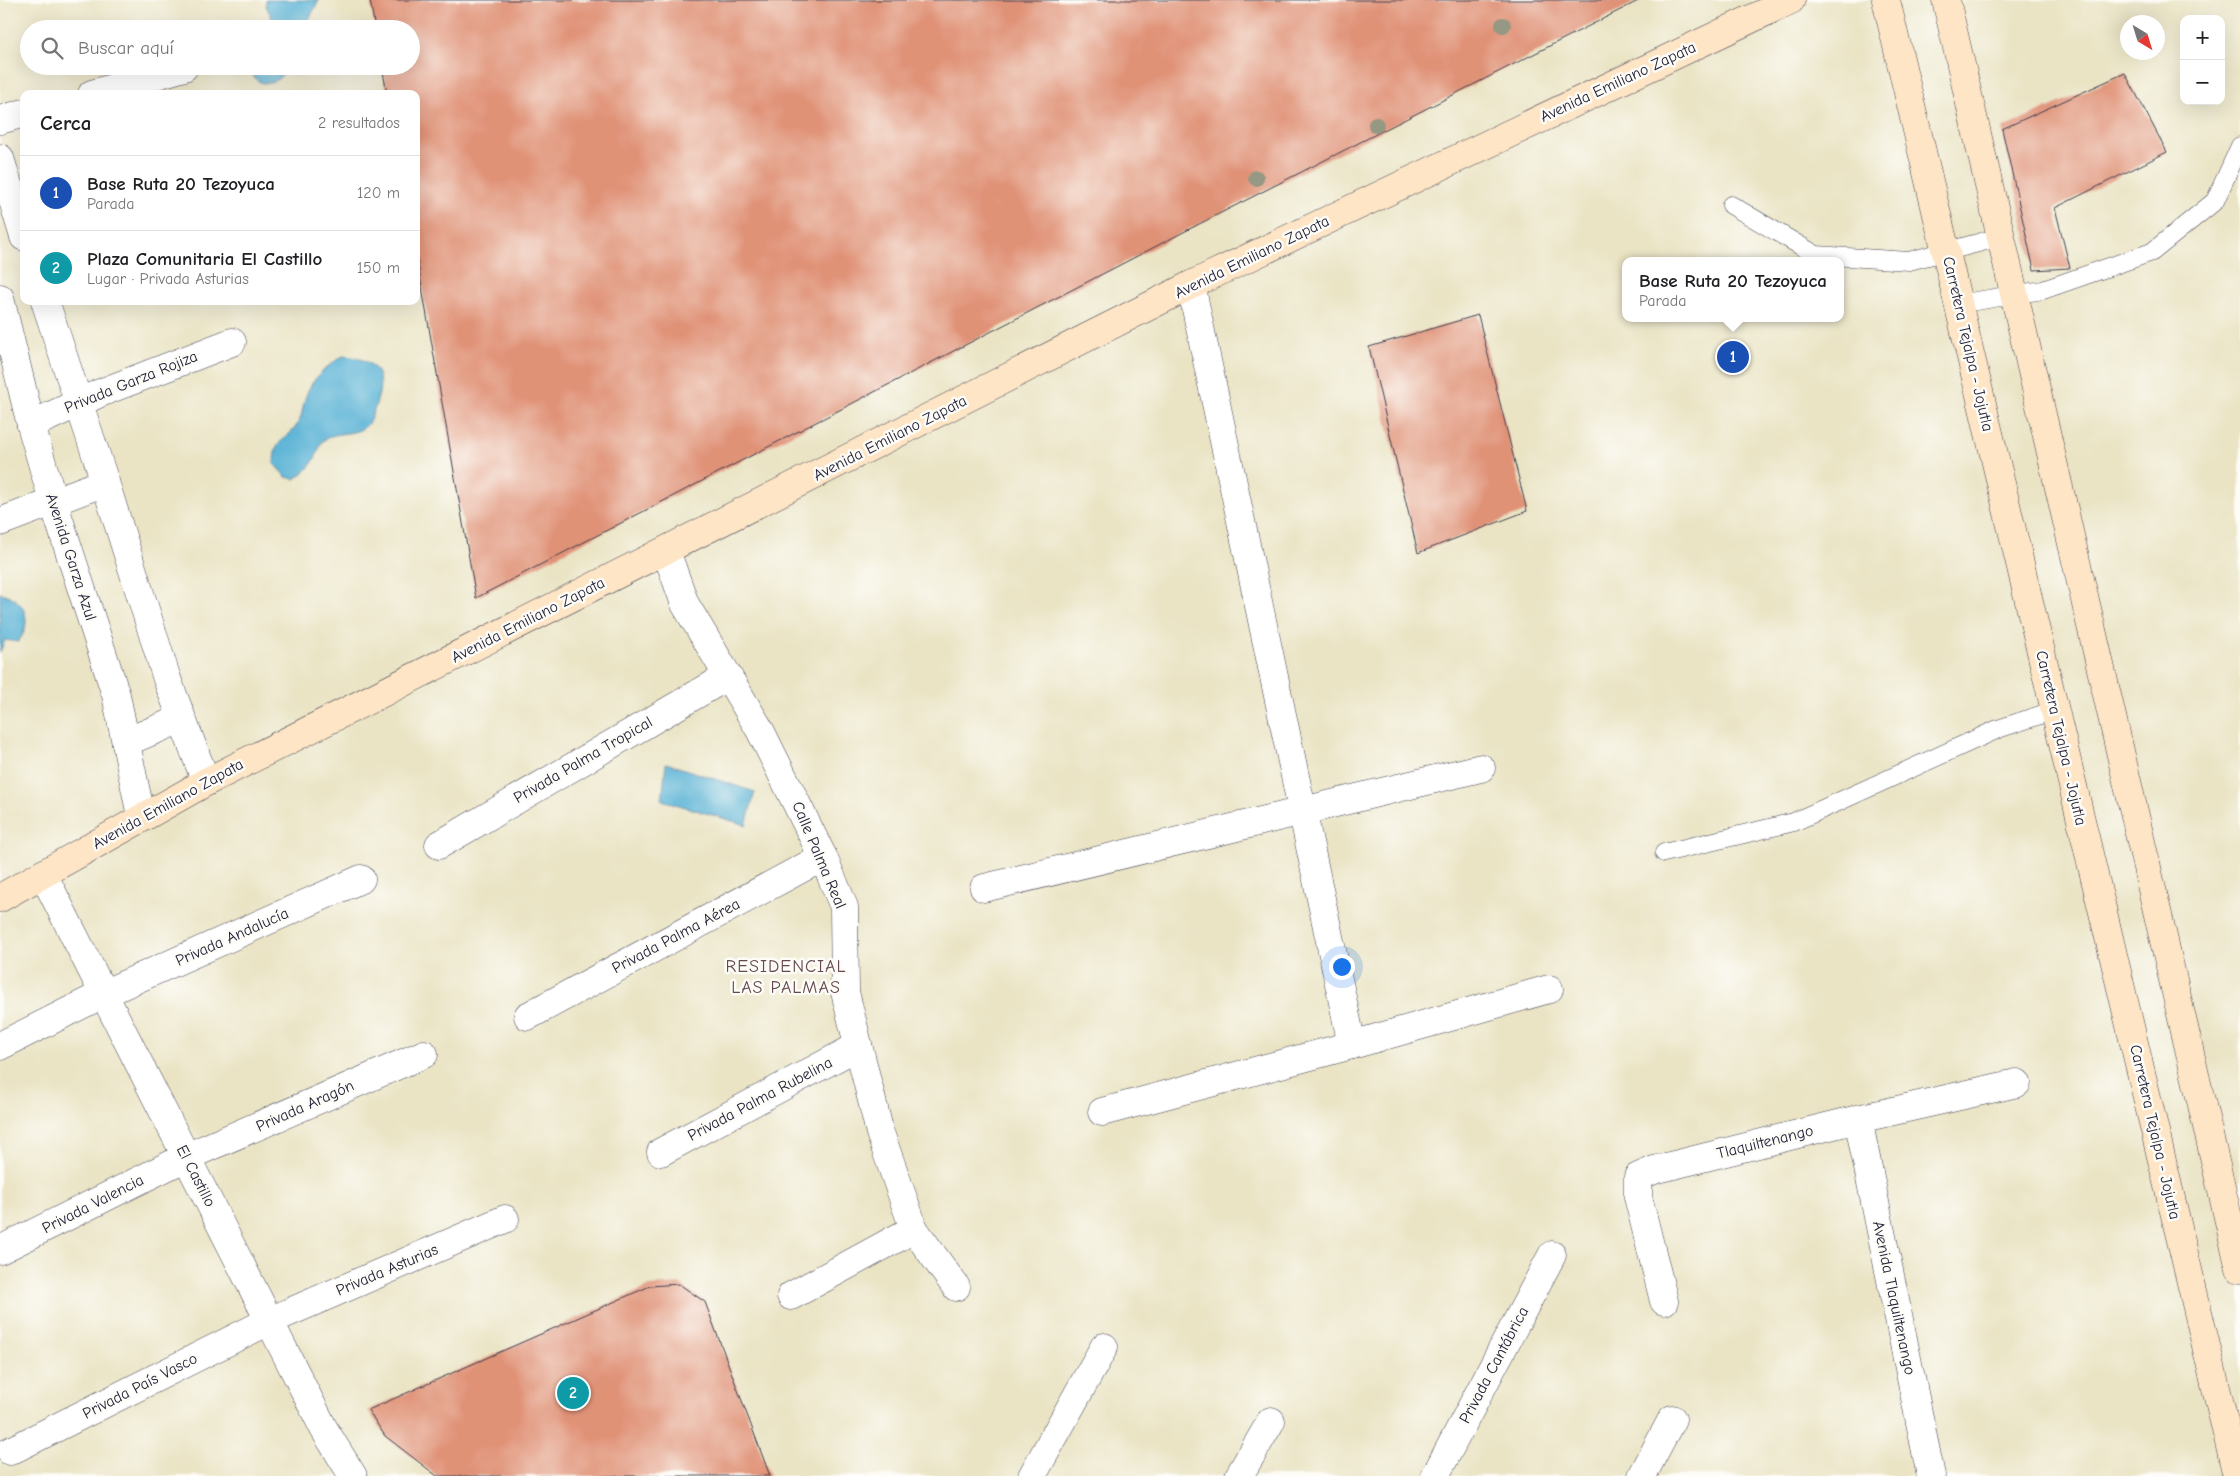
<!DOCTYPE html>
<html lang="es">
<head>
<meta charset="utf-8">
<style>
  :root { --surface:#fff; --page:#f2f2f2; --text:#202124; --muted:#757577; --line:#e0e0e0; --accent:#c8321e }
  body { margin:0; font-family:"Comic Neue",sans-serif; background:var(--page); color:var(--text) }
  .controls { position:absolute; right:15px; top:15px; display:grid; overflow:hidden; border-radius:10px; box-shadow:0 5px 20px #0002 }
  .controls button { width:45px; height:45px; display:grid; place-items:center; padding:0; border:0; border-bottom:1px solid var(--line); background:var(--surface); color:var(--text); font:25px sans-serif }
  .compass { position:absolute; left:2120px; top:15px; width:45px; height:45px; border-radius:50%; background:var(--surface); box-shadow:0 5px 20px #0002; rotate:142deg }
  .you { position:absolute; left:1341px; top:966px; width:18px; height:18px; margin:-12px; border:4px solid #fff; border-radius:50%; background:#1a73e8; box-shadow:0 0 0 8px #1a73e833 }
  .badge { display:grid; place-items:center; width:32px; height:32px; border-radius:50%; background:var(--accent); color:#fff; font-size:16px; font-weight:700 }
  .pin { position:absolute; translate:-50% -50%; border:2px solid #fff; box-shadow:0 1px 5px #0006 }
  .popup { position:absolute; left:1622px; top:257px; width:222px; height:65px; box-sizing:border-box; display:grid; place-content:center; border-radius:10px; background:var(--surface); filter:drop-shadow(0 1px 4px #0005); font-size:16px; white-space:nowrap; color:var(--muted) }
  .popup b { font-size:19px; color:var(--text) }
  .popup::after { content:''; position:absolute; left:50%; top:100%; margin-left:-10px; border:10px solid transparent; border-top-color:var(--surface) }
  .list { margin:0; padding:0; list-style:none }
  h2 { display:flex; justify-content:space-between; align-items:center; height:65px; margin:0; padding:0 20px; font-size:21px }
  h2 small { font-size:16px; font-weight:400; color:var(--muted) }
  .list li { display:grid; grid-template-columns:32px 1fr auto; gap:15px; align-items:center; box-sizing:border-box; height:75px; padding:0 20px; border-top:1px solid var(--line) }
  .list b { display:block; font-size:19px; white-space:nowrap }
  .list p { margin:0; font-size:16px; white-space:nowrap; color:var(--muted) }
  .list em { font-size:16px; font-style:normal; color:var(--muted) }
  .icon { flex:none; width:28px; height:28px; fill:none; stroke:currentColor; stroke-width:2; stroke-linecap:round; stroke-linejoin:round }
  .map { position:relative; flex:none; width:2240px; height:1476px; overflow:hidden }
  .search { position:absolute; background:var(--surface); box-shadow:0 5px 20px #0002; left:20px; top:20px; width:400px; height:55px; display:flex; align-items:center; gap:12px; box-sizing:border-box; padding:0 18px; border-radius:28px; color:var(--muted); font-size:19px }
  .panel { position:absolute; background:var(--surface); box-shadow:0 5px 20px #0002; left:20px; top:90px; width:400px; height:215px; border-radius:10px }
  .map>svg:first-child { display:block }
  .water { fill:#58b2d6; stroke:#3d6a88 }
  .building { fill:#e09277 }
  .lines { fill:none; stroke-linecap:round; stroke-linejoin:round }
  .lane-casing { stroke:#403f50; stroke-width:19 }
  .street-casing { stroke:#403f50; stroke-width:29 }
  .secondary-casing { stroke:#403f50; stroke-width:29 }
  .lane { stroke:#fff; stroke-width:18 }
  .street { stroke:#fff; stroke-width:28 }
  .secondary { stroke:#fde5c5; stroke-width:28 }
  .tree { fill:#959882 }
  .labels { text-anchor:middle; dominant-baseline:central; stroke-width:5; stroke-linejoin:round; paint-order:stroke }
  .street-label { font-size:16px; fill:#22223b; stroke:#fdfcf7 }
  .neighbourhood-label { font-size:18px; letter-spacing:1px; fill:#644950; stroke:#fdfcf7 }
</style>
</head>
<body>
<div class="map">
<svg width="2240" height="1476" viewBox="0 0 2240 1476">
  <rect width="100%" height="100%" fill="#fdfcf7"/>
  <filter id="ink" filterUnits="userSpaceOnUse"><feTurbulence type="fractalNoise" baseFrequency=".02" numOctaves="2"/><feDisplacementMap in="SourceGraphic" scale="10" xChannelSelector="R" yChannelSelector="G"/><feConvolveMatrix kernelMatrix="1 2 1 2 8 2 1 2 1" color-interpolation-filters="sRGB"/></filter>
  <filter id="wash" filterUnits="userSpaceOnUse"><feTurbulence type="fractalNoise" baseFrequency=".0096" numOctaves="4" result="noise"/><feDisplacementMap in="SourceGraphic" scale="20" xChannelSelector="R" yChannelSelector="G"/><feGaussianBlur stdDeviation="1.12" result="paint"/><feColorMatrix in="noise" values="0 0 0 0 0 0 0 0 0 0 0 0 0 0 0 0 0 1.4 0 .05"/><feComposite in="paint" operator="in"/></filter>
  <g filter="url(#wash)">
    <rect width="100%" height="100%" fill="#eae4c5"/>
    <g class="water">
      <polygon points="266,0 319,0 304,29 269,29 272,18 266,6"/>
      <path d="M250 66H287C279 89 252 89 250 66Z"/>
      <path d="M343 356C374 358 387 373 376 404 374 410 371 420 367 425 356 437 336 430 324 440 320 443 319 449 317 454 312 465 305 473 295 479L286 477 274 464C274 439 285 442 297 425 303 416 302 406 306 396 311 379 328 365 343 356Z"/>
      <path d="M0 593C25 598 34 622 18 642L5 640 0 652Z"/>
      <polygon points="666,763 755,792 746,825 662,800"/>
    </g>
    <g id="blocks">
      <g class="building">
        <polygon points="370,0 1640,0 1203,222 476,598 416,253 416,94 387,94 382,66 411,66 411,29 375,29"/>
        <polygon points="2125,73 2167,152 2055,208 2070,268 2034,270 2002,129"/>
        <polygon points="1478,315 1527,511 1418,553 1369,347"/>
        <polygon points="679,1284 705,1302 770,1476 437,1476 385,1436 368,1410 650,1286"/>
      </g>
    </g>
  </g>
  <g filter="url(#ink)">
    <use href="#blocks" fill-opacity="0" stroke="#403f50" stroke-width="1"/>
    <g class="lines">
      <g class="lane-casing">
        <g id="lane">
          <polyline points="1731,205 1816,255 1909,261 2001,237"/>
          <polyline points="1958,304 2043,290 2152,252 2215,201 2240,146"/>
          <polyline points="1664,853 1794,822 1998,729 2055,710"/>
        </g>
      </g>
      <g class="street-casing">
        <g id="street">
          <polyline points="92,94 184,67"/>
          <polyline points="0,120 24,113"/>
          <polyline points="0,158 24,237"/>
          <polyline points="1191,285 1352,1045"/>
          <polyline points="0,298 31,425 53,501 116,695 141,816"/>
          <polyline points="45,301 105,482 167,679 206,782"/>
          <polyline points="31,425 100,393 232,342"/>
          <polyline points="0,522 105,482"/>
          <polyline points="666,551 685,604 760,730 823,857 844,907 845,992 880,1133 914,1229 956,1287"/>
          <polyline points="126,742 181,719"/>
          <polyline points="439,845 728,676"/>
          <polyline points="43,874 324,1429 353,1476"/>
          <polyline points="984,888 1481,768"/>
          <polyline points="528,1016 823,857"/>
          <polyline points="0,1046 103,994 361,879"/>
          <polyline points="1102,1112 1352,1045 1549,989"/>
          <polyline points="1858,1119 1931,1476"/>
          <polyline points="661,1152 858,1046"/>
          <polyline points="0,1250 186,1157 424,1054"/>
          <polyline points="791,1296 914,1229"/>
          <polyline points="1664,1301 1638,1197 1638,1177 1654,1170 1858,1119 2017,1083"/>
          <polyline points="10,1451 269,1321 505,1219"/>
          <polyline points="1032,1476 1104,1347"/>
          <polyline points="1239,1476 1271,1421"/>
          <polyline points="1435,1476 1552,1255"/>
          <polyline points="1642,1476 1672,1419"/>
        </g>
      </g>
      <g class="secondary-casing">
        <g id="secondary">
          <polyline points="1886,0 2237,1476"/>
          <polyline points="1946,0 2240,1269"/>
          <polyline points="0,898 206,782 1191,285 1791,0"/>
        </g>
      </g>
      <use href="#lane" class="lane"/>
      <use href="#street" class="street"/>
      <use href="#secondary" class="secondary"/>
    </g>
    <g class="tree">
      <circle cx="1503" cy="25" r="8"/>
      <circle cx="1376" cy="125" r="8"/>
      <circle cx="1256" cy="178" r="8"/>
    </g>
  </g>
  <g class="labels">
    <g class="street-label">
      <text transform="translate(1618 82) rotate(-25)">Avenida Emiliano Zapata</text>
      <text transform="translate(1252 257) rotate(-26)">Avenida Emiliano Zapata</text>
      <text transform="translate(1968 344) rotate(77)">Carretera Tejalpa - Jojutla</text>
      <text transform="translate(131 382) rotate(-22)">Privada Garza Rojiza</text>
      <text transform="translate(890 438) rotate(-27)">Avenida Emiliano Zapata</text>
      <text transform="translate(71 557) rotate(72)">Avenida Garza Azul</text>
      <text transform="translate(528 620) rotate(-27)">Avenida Emiliano Zapata</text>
      <text transform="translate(2061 738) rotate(77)">Carretera Tejalpa - Jojutla</text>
      <text transform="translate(583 760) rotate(-30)">Privada Palma Tropical</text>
      <text transform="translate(168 804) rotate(-29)">Avenida Emiliano Zapata</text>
      <text transform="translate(819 855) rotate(67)">Calle Palma Real</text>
      <text transform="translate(676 936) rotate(-28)">Privada Palma Aérea</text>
      <text transform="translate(232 937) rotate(-24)">Privada Andalucía</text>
      <text transform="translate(760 1099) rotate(-28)">Privada Palma Rubelina</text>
      <text transform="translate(305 1106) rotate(-24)">Privada Aragón</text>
      <text transform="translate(2155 1132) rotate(77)">Carretera Tejalpa - Jojutla</text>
      <text transform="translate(1765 1142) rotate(-14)">Tlaquiltenango</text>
      <text transform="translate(196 1176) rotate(63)">El Castillo</text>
      <text transform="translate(93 1204) rotate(-27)">Privada Valencia</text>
      <text transform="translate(387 1270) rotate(-23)">Privada Asturias</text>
      <text transform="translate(1894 1298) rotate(78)">Avenida Tlaquiltenango</text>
      <text transform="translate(1494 1365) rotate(-62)">Privada Cantábrica</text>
      <text transform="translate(140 1386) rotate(-27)">Privada País Vasco</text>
    </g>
    <g class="neighbourhood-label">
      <text x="786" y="966">RESIDENCIAL<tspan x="786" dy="21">LAS PALMAS</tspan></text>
    </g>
  </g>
</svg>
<div class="controls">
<button>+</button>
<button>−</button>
</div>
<svg class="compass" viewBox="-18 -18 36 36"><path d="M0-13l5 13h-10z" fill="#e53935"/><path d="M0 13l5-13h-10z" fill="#757577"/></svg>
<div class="you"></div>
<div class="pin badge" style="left:1733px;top:357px;background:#1a4fb4">1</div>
<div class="popup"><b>Base Ruta 20 Tezoyuca</b>Parada</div>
<div class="pin badge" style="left:573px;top:1393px;background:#0f9aa8">2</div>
<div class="search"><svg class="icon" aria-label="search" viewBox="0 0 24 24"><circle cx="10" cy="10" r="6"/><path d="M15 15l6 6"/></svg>Buscar aquí</div>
<section class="panel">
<h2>Cerca<small>2 resultados</small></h2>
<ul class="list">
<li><span class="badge" style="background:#1a4fb4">1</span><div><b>Base Ruta 20 Tezoyuca</b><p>Parada</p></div><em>120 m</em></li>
<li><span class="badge" style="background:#0f9aa8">2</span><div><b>Plaza Comunitaria El Castillo</b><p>Lugar · Privada Asturias</p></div><em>150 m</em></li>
</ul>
</section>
</div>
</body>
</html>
